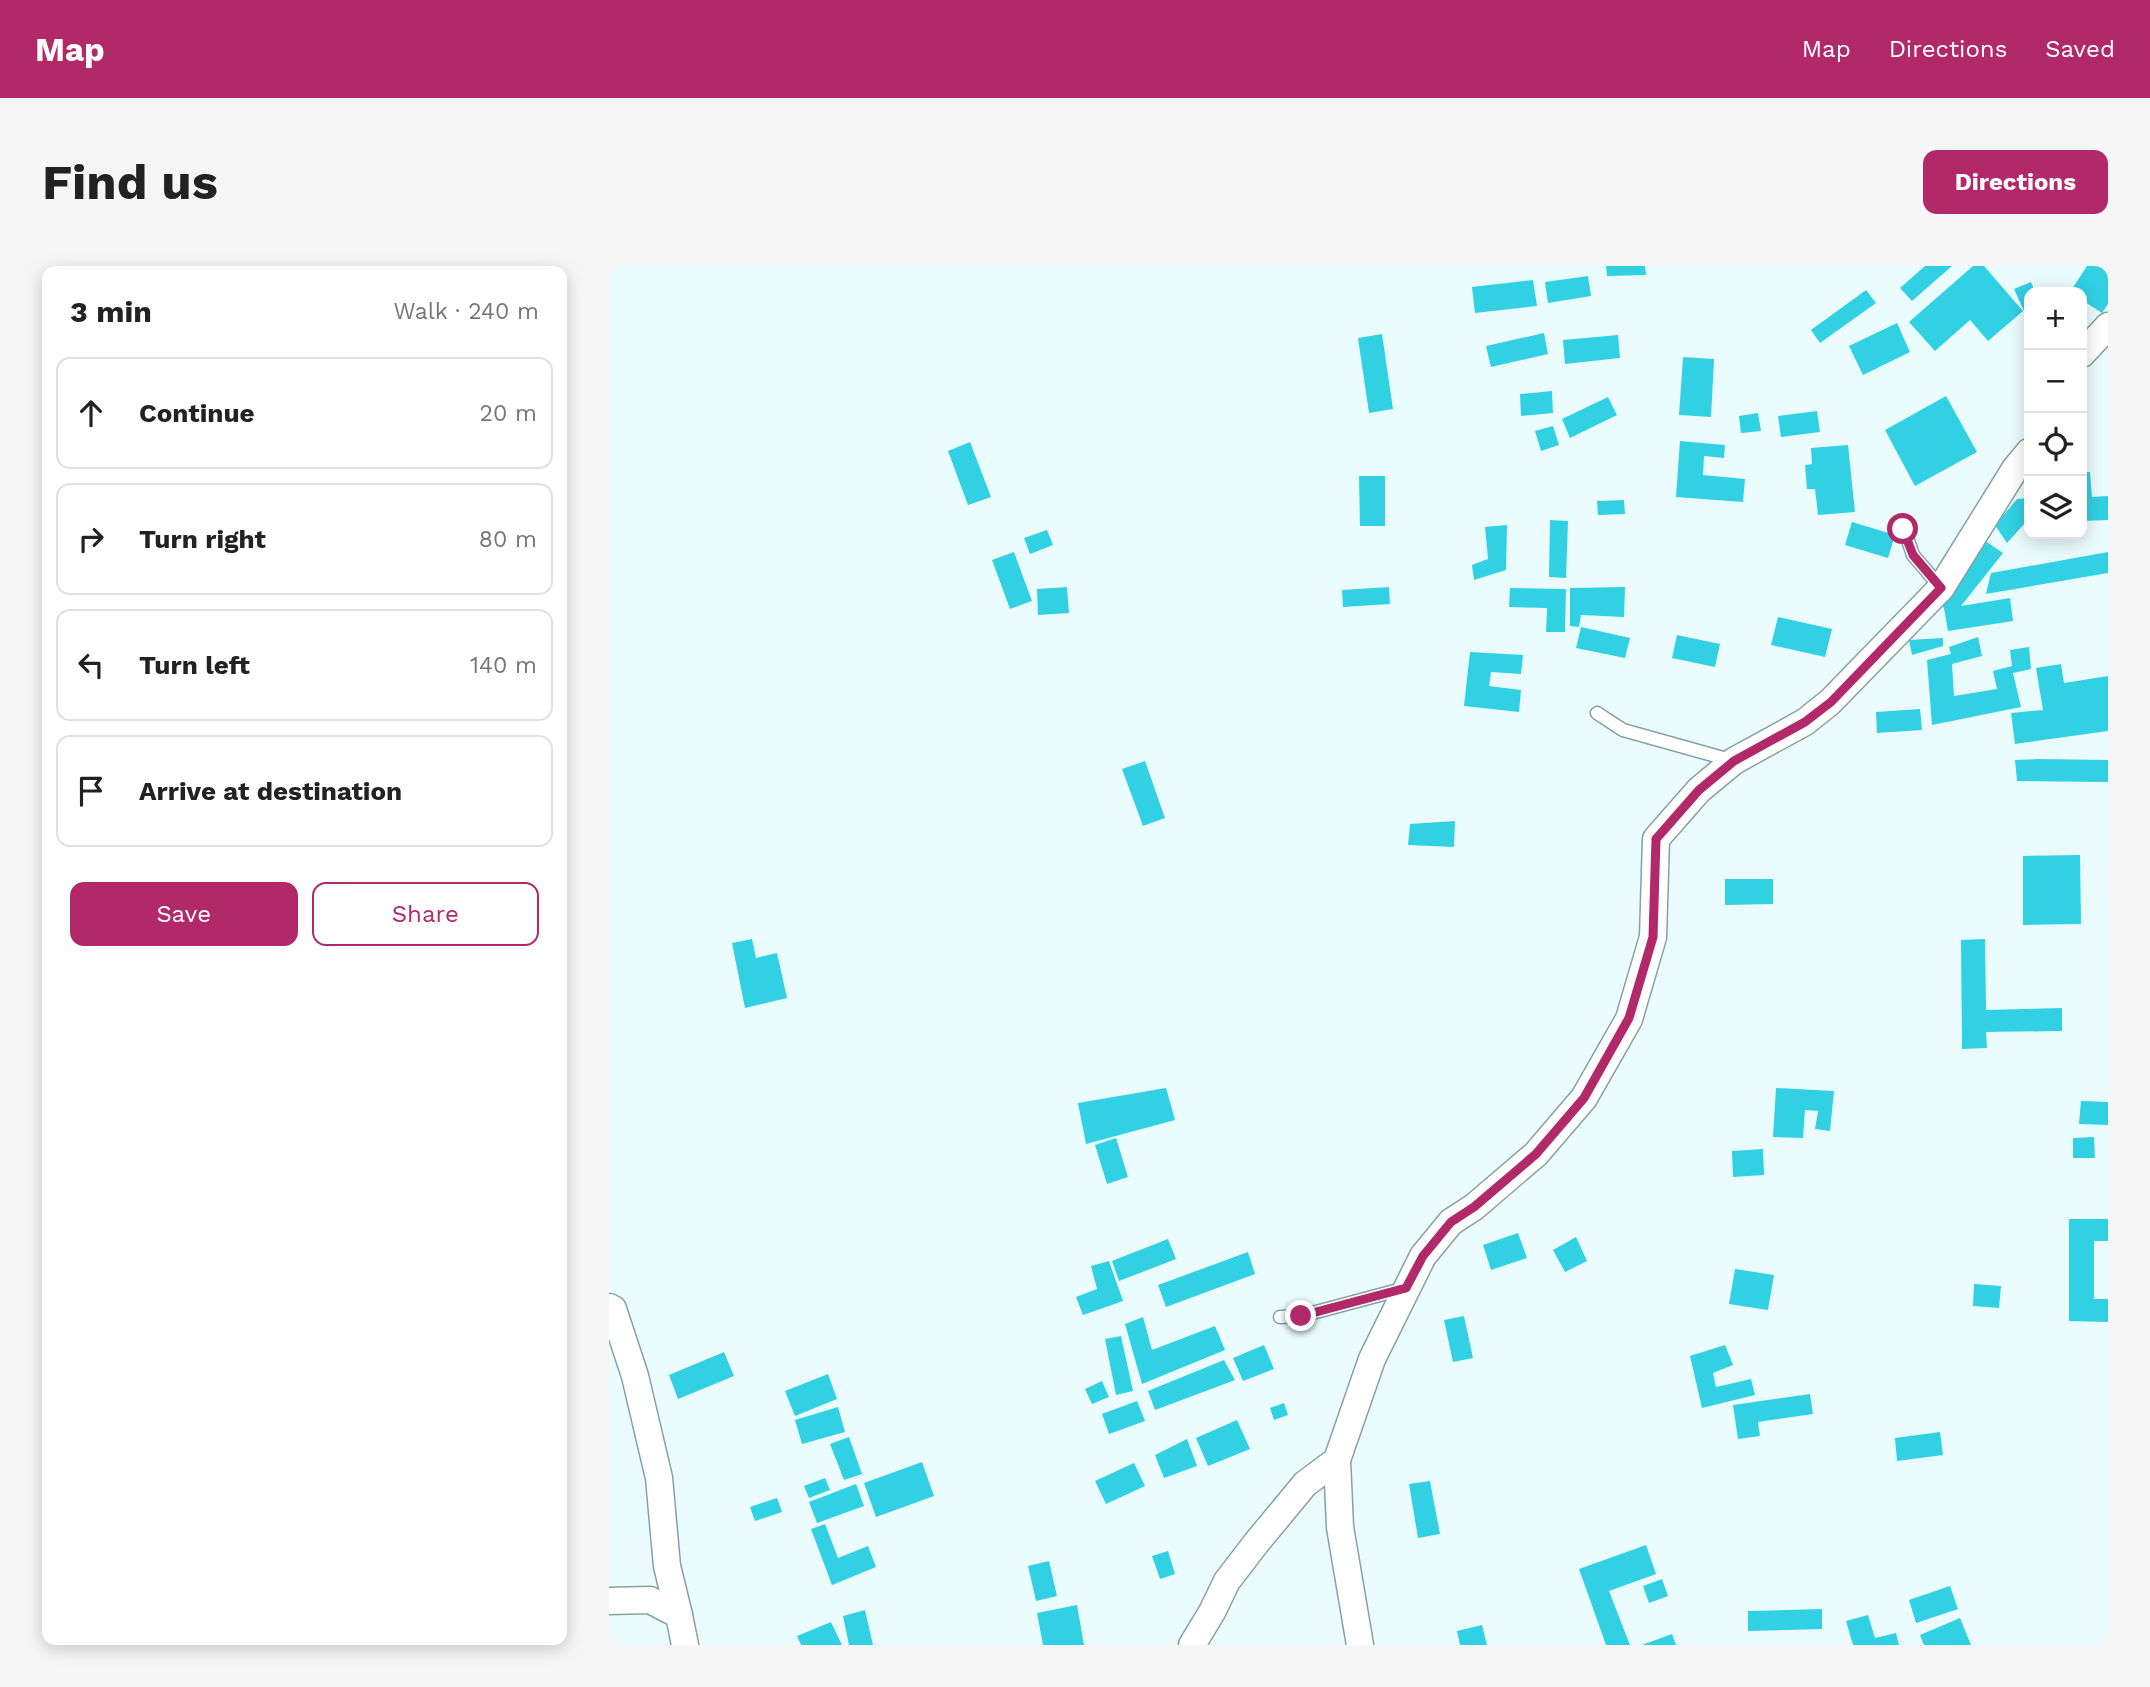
<!DOCTYPE html>
<html lang="en">
<head>
<meta charset="utf-8">
<style>
  :root { --surface:#fff; --page:#f6f6f6; --text:#222; --muted:#767676; --line:#e0e0e0; --accent:#b2296a }
  body { margin:0; font-family:"Work Sans",sans-serif; background:var(--page); color:var(--text) }
  .controls { position:absolute; right:21px; top:21px; display:grid; overflow:hidden; border-radius:14px; box-shadow:0 4px 18px #0003 }
  .controls button { width:63px; height:63px; display:grid; place-items:center; padding:0; border:0; border-bottom:2px solid var(--line); background:var(--surface); color:var(--text); font:35px sans-serif }
  .stop { position:absolute; width:21px; height:21px; margin:-16px; border:5px solid #b2296a; border-radius:50%; background:#fff }
  .stop.end { background:#b2296a; border-color:#fff; box-shadow:0 2px 7px #0008 }
  .list { margin:0; padding:0; list-style:none }
  h2 { display:flex; justify-content:space-between; align-items:center; height:91px; margin:0; padding:0 28px; font-size:30px }
  h2 small { font-size:23px; font-weight:400; color:var(--muted) }
  .list li { display:grid; grid-template-columns:46px 1fr auto; gap:21px; align-items:center; box-sizing:border-box; height:112px; margin:0 14px 14px; padding:0 14px; border:2px solid var(--line); border-radius:14px }
  .list b { display:block; font-size:26px; white-space:nowrap }
  .list em { font-size:23px; font-style:normal; color:var(--muted) }
  .actions { display:flex; gap:14px; padding:21px 28px }
  .actions a { flex:1; padding:16px 0; border:2px solid var(--accent); border-radius:14px; text-align:center; font-size:24px; color:var(--accent) }
  .actions .main { background:var(--accent); color:#fff }
  .icon { flex:none; width:38px; height:38px; fill:none; stroke:currentColor; stroke-width:2; stroke-linecap:round; stroke-linejoin:round }
  .map { position:relative; flex:none; width:1499px; height:1379px; overflow:hidden; border-radius:14px }
  header { display:flex; align-items:center; gap:42px; box-sizing:border-box; height:98px; padding:0 35px; background:var(--accent); color:#fff }
  header strong { font-size:33px }
  nav { display:flex; gap:38px; margin-inline-start:auto; font-size:24px }
  .intro { display:flex; align-items:center; justify-content:space-between; box-sizing:border-box; height:168px; padding:0 42px }
  h1 { margin:0; font-size:49px }
  .button { padding:18px 32px; border-radius:14px; background:var(--accent); color:#fff; font-size:24px; font-weight:700 }
  main { display:flex; gap:42px; padding:0 42px }
  aside { flex:1; background:var(--surface); border-radius:14px; box-shadow:0 4px 18px #0003 }
  .map>svg:first-child { display:block }
  .building { fill:#32d0e3 }
  .lines { fill:none; stroke-linecap:round; stroke-linejoin:round }
  .service-casing { stroke:#86a1a5; stroke-width:15 }
  .minor-casing { stroke:#86a1a5; stroke-width:29 }
  .service { stroke:#fff; stroke-width:12 }
  .minor { stroke:#fff; stroke-width:26 }
  .route { stroke:#b2296a; stroke-width:9 }
</style>
</head>
<body>
<header>
<strong>Map</strong>
<nav><a>Map</a><a>Directions</a><a>Saved</a></nav>
</header>
<div class="intro"><h1>Find us</h1><a class="button">Directions</a></div>
<main>
<aside>
<h2>3 min<small>Walk · 240 m</small></h2>
<ul class="list">
<li><svg class="icon" aria-label="ahead" viewBox="0 0 24 24"><path d="M12 20V5M6 11l6-6 6 6"/></svg><div><b>Continue</b></div><em>20 m</em></li>
<li><svg class="icon" aria-label="right" viewBox="0 0 24 24"><path d="M7 20v-9h11M14 6l5 5-5 5"/></svg><div><b>Turn right</b></div><em>80 m</em></li>
<li><svg class="icon" aria-label="left" viewBox="0 0 24 24"><path d="M17 20v-9H6M10 6l-5 5 5 5"/></svg><div><b>Turn left</b></div><em>140 m</em></li>
<li><svg class="icon" aria-label="arrive" viewBox="0 0 24 24"><path d="M6 21V4h12l-3 4 3 4H6"/></svg><div><b>Arrive at destination</b></div></li>
</ul>
<div class="actions"><a class="main">Save</a><a>Share</a></div>
</aside>
<div class="map">
<svg width="1499" height="1379" viewBox="0 0 1499 1379">
  <rect width="100%" height="100%" fill="#ebfcff"/>
  <g class="building">
    <polygon points="997,0 1036,0 1037,9 998,10"/>
    <polygon points="1316,0 1343,0 1303,35 1291,22"/>
    <polygon points="1364,0 1375,0 1414,45 1379,75 1361,54 1326,85 1300,56"/>
    <polygon points="1478,0 1499,0 1499,38 1493,47 1473,34 1473,26 1461,26"/>
    <polygon points="979,10 982,30 939,37 936,16"/>
    <polygon points="924,14 928,40 866,47 863,21"/>
    <polygon points="1422,16 1426,26 1420,26 1420,56 1405,23"/>
    <polygon points="1257,24 1267,37 1211,77 1202,64"/>
    <polygon points="1288,57 1301,86 1254,109 1240,80"/>
    <polygon points="935,67 939,88 882,101 877,80"/>
    <polygon points="773,68 784,143 760,147 749,72"/>
    <polygon points="1009,69 1011,92 956,98 954,74"/>
    <polygon points="1074,91 1105,93 1102,151 1070,149"/>
    <polygon points="943,125 944,147 912,150 911,128"/>
    <polygon points="1337,130 1368,186 1306,220 1276,164"/>
    <polygon points="999,131 1008,149 961,172 953,153"/>
    <polygon points="1208,145 1211,166 1172,171 1169,150"/>
    <polygon points="1149,147 1152,165 1132,167 1130,150"/>
    <polygon points="944,160 950,179 932,185 926,165"/>
    <polygon points="1071,175 1116,179 1115,192 1095,190 1094,209 1136,213 1134,236 1067,231"/>
    <polygon points="361,176 382,231 359,239 339,185"/>
    <polygon points="1239,179 1246,246 1209,249 1206,223 1198,223 1196,199 1203,198 1202,182"/>
    <polygon points="1473,206 1481,206 1483,231 1499,230 1499,254 1473,255"/>
    <polygon points="750,210 776,210 776,260 751,260"/>
    <polygon points="1420,232 1420,257 1416,257 1398,277 1386,259 1408,233"/>
    <polygon points="1015,234 1016,248 989,249 988,235"/>
    <polygon points="941,254 959,255 957,312 940,311"/>
    <polygon points="1243,256 1286,269 1279,292 1236,279"/>
    <polygon points="898,259 897,304 865,314 863,299 879,293 876,261"/>
    <polygon points="438,264 444,279 421,288 415,272"/>
    <polygon points="1375,274 1394,287 1352,340 1401,332 1404,355 1339,365 1335,342 1331,337"/>
    <polygon points="405,286 423,335 401,343 383,294"/>
    <polygon points="1499,286 1499,307 1377,328 1382,307"/>
    <polygon points="458,321 460,347 429,349 428,323"/>
    <polygon points="780,321 781,338 734,341 733,324"/>
    <polygon points="1016,321 1015,351 972,349 970,361 961,360 961,322"/>
    <polygon points="901,322 957,323 956,366 937,366 938,342 900,341"/>
    <polygon points="1169,351 1223,363 1216,391 1162,379"/>
    <polygon points="972,361 1021,372 1016,392 967,382"/>
    <polygon points="1068,369 1111,378 1106,401 1063,392"/>
    <polygon points="1369,371 1373,390 1343,398 1345,430 1388,423 1384,405 1403,400 1401,384 1420,381 1422,403 1404,407 1412,441 1323,459 1318,394 1342,388 1340,381"/>
    <polygon points="1334,372 1334,380 1303,389 1300,374"/>
    <polygon points="861,386 914,389 912,408 882,406 880,420 912,424 910,446 855,440"/>
    <polygon points="1452,398 1455,417 1499,410 1499,465 1406,478 1402,447 1434,444 1427,402"/>
    <polygon points="1311,443 1313,464 1268,467 1267,446"/>
    <polygon points="1428,493 1499,494 1499,516 1408,515 1406,494"/>
    <polygon points="536,495 556,552 534,560 513,503"/>
    <polygon points="846,555 845,581 799,579 801,558"/>
    <polygon points="1471,589 1472,658 1414,659 1414,590"/>
    <polygon points="1116,613 1164,613 1164,638 1116,639"/>
    <polygon points="143,673 147,692 168,687 178,732 136,742 123,677"/>
    <polygon points="1376,673 1377,744 1453,742 1453,765 1377,766 1378,782 1353,783 1352,674"/>
    <polygon points="557,822 566,854 477,878 469,837"/>
    <polygon points="1167,822 1225,825 1221,865 1206,863 1209,845 1196,844 1194,872 1164,871"/>
    <polygon points="1472,835 1499,836 1499,859 1470,858"/>
    <polygon points="1485,871 1486,892 1464,892 1464,872"/>
    <polygon points="507,872 519,911 498,918 486,879"/>
    <polygon points="1154,883 1155,909 1124,911 1123,885"/>
    <polygon points="1460,953 1499,953 1499,975 1485,975 1485,1033 1499,1033 1499,1056 1460,1055"/>
    <polygon points="909,967 918,992 882,1004 874,979"/>
    <polygon points="967,971 978,995 956,1006 944,984"/>
    <polygon points="559,973 567,993 510,1015 503,995"/>
    <polygon points="639,986 646,1008 557,1041 549,1019"/>
    <polygon points="500,995 514,1035 474,1049 467,1031 488,1023 482,1000"/>
    <polygon points="1126,1003 1165,1009 1159,1044 1120,1038"/>
    <polygon points="1365,1018 1392,1020 1390,1042 1364,1040"/>
    <polygon points="855,1050 864,1092 844,1096 835,1054"/>
    <polygon points="534,1051 543,1084 606,1060 616,1084 533,1118 516,1058"/>
    <polygon points="512,1070 524,1125 507,1129 496,1073"/>
    <polygon points="655,1079 665,1103 634,1115 624,1092"/>
    <polygon points="1116,1079 1124,1099 1104,1107 1107,1121 1142,1113 1146,1129 1093,1142 1081,1090"/>
    <polygon points="115,1086 125,1110 69,1133 60,1109"/>
    <polygon points="615,1094 626,1114 546,1144 539,1125"/>
    <polygon points="219,1108 228,1133 186,1150 176,1125"/>
    <polygon points="493,1115 500,1131 483,1138 476,1123"/>
    <polygon points="1201,1128 1204,1148 1149,1156 1151,1170 1129,1173 1124,1139"/>
    <polygon points="528,1135 536,1155 500,1168 493,1148"/>
    <polygon points="675,1137 679,1149 665,1154 661,1142"/>
    <polygon points="229,1141 236,1166 193,1178 186,1154"/>
    <polygon points="628,1154 641,1183 599,1200 587,1172"/>
    <polygon points="1331,1166 1334,1189 1288,1195 1286,1172"/>
    <polygon points="240,1171 253,1208 235,1214 221,1178"/>
    <polygon points="578,1173 588,1200 555,1212 546,1189"/>
    <polygon points="313,1196 325,1230 267,1251 255,1217"/>
    <polygon points="525,1197 536,1220 497,1238 486,1215"/>
    <polygon points="216,1212 221,1224 200,1232 195,1220"/>
    <polygon points="821,1215 831,1268 809,1272 800,1218"/>
    <polygon points="247,1218 255,1240 208,1257 200,1236"/>
    <polygon points="168,1232 173,1246 146,1255 141,1241"/>
    <polygon points="216,1258 229,1292 259,1280 267,1301 223,1319 202,1263"/>
    <polygon points="1037,1279 1047,1308 1000,1325 1021,1379 997,1379 970,1303"/>
    <polygon points="559,1285 566,1308 551,1313 543,1290"/>
    <polygon points="440,1295 448,1330 427,1335 419,1300"/>
    <polygon points="1053,1313 1059,1330 1040,1337 1034,1320"/>
    <polygon points="1341,1320 1349,1343 1307,1357 1300,1334"/>
    <polygon points="468,1339 475,1379 434,1379 428,1347"/>
    <polygon points="1213,1343 1213,1363 1139,1365 1139,1345"/>
    <polygon points="256,1344 264,1379 240,1379 234,1350"/>
    <polygon points="1259,1349 1266,1372 1287,1367 1290,1379 1244,1379 1237,1355"/>
    <polygon points="1351,1352 1362,1379 1315,1379 1311,1369"/>
    <polygon points="222,1356 233,1379 192,1379 188,1370"/>
    <polygon points="873,1359 878,1379 851,1379 848,1365"/>
    <polygon points="1063,1368 1067,1379 1033,1379"/>
  </g>
  <g class="lines">
    <g class="service-casing">
      <g id="service">
        <polyline points="1295,263 1304,289 1332,322"/>
        <polyline points="988,447 1014,464 1125,495"/>
        <polyline points="671,1051 692,1050 797,1022"/>
      </g>
    </g>
    <g class="minor-casing">
      <g id="minor">
        <polyline points="1473,88 1499,60"/>
        <polyline points="0,1041 4,1043 26,1110 50,1212 58,1300 70,1349"/>
        <polyline points="0,1335 41,1334 70,1349 76,1379"/>
        <polyline points="583,1379 603,1346 618,1315 648,1276 696,1218 728,1194"/>
        <polyline points="751,1379 731,1261 728,1194 763,1093 814,990 842,956 865,941 927,888 975,832 1020,753 1044,671 1047,573 1090,524 1125,495 1196,456 1221,436 1332,322 1406,203 1420,186"/>
      </g>
    </g>
    <use href="#service" class="service"/>
    <use href="#minor" class="minor"/>
  </g>
  <g class="lines">
    <polyline class="route" points="692,1050 797,1022 814,990 842,956 865,941 927,888 975,832 1020,752 1044,671 1047,573 1090,524 1125,495 1196,456 1222,436 1332,322 1304,289 1294,263"/>
  </g>
</svg>
<div class="controls">
<button>+</button>
<button>−</button>
<button><svg class="icon" aria-label="locate" viewBox="0 0 24 24"><circle cx="12" cy="12" r="6"/><path d="M12 2v4M12 18v4M2 12h4M18 12h4"/></svg></button>
<button><svg class="icon" aria-label="layers" viewBox="0 0 24 24"><path d="M12 4l9 5-9 5-9-5zM3 14l9 5 9-5"/></svg></button>
</div>
<div class="stop" style="left:1294px;top:263px"></div>
<div class="stop end" style="left:692px;top:1050px"></div>
</div>
</main>
</body>
</html>
